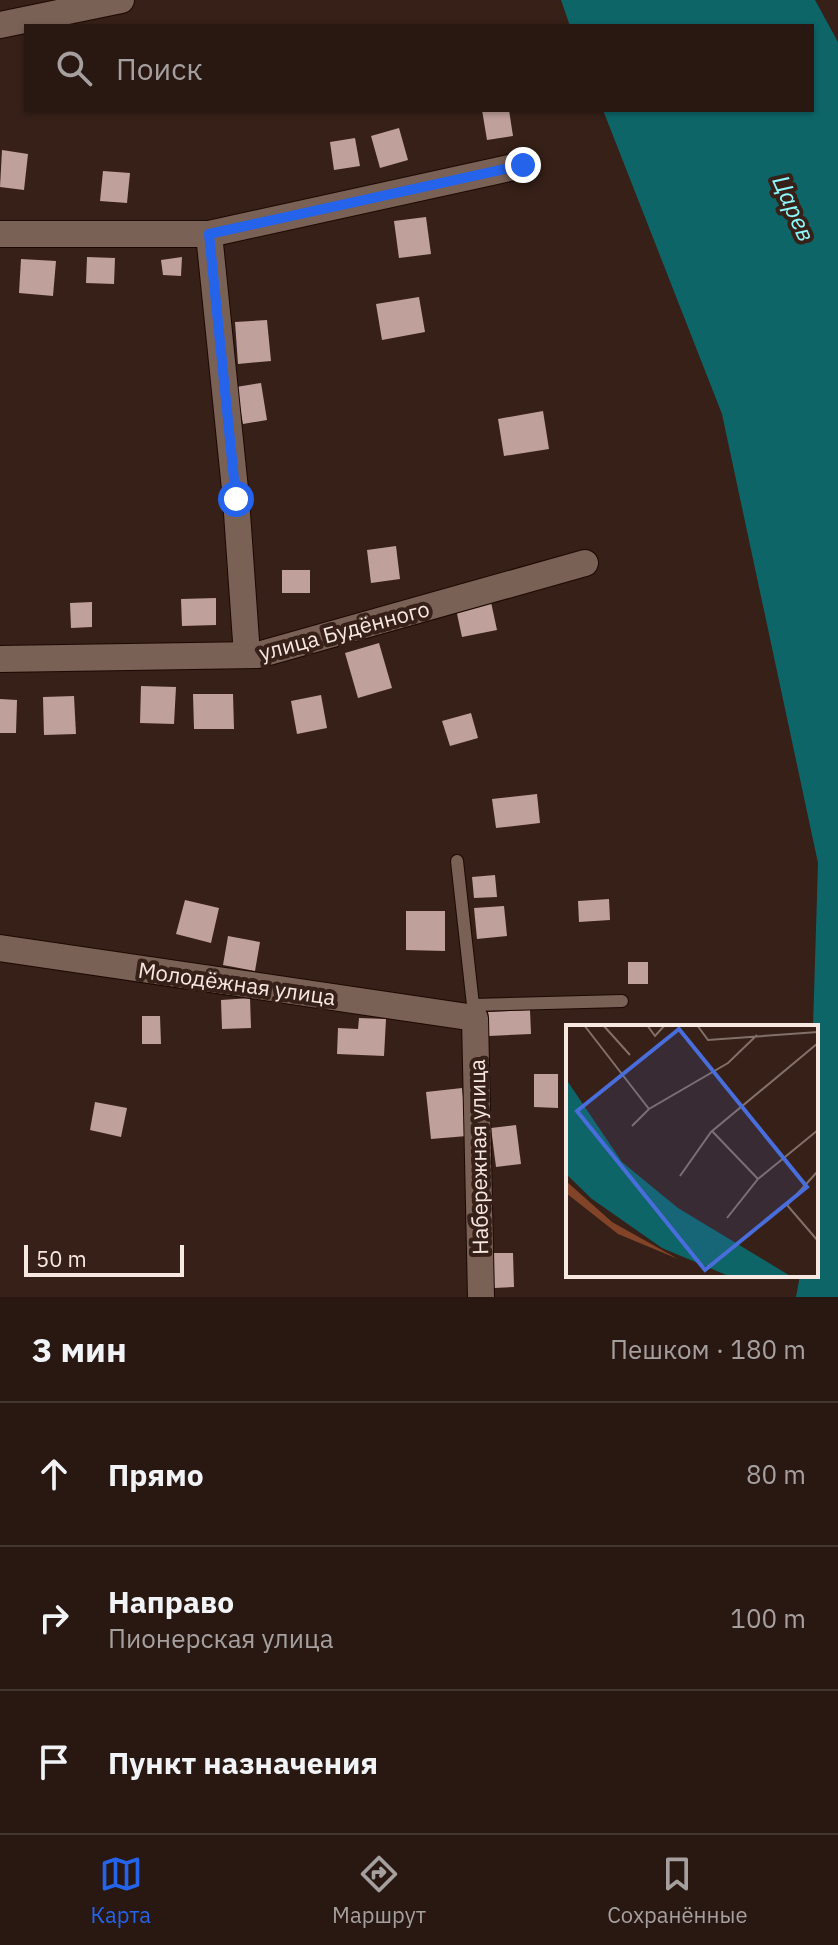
<!DOCTYPE html>
<html lang="ru">
<head>
<meta charset="utf-8">
<style>
  :root { --surface:#281811; --page:#34251f; --text:#f1f3f6; --muted:#a5a09f; --line:#443731; --accent:#2563eb }
  body { margin:0; font-family:"IBM Plex Sans",sans-serif; background:var(--page); color:var(--text) }
  .scale { position:absolute; left:24px; bottom:20px; width:160px; box-sizing:border-box; padding-left:8px; border:4px solid #f7e8e1; border-top:0; font-size:22px; line-height:28px; white-space:nowrap; color:#f7e8e1; -webkit-text-stroke:6px #362017; paint-order:stroke }
  .stop { position:absolute; width:24px; height:24px; margin:-18px; border:6px solid #2563eb; border-radius:50%; background:#fff }
  .stop.end { background:#2563eb; border-color:#fff; box-shadow:0 2px 8px #0008 }
  .list { margin:0; padding:0; list-style:none }
  h2 { display:flex; justify-content:space-between; align-items:center; height:104px; margin:0; padding:0 32px; font-size:34px }
  h2 small { font-size:26px; font-weight:400; color:var(--muted) }
  .list li { display:grid; grid-template-columns:52px 1fr auto; gap:24px; align-items:center; box-sizing:border-box; height:144px; padding:0 32px; border-top:2px solid var(--line) }
  .list b { display:block; font-size:30px; white-space:nowrap }
  .list p { margin:0; font-size:26px; white-space:nowrap; color:var(--muted) }
  .list em { font-size:26px; font-style:normal; color:var(--muted) }
  .icon { flex:none; width:44px; height:44px; fill:none; stroke:currentColor; stroke-width:2; stroke-linecap:round; stroke-linejoin:round }
  .map { position:relative; flex:none; width:838px; height:1297px; overflow:hidden }
  .search { position:absolute; background:var(--surface); box-shadow:0 2px 6px #0004; left:24px; right:24px; top:24px; height:88px; display:flex; align-items:center; gap:20px; box-sizing:border-box; padding:0 28px; border-radius:0px; color:var(--muted); font-size:30px }
  .sheet { height:536px; background:var(--surface) }
  nav { display:flex; justify-content:space-around; align-items:center; box-sizing:border-box; height:112px; border-top:2px solid var(--line); background:var(--surface); font-size:22px; color:var(--muted) }
  nav a { display:grid; justify-items:center; gap:4px }
  nav .on { color:var(--accent) }
  .map>svg:first-child { display:block }
  .water { fill:#0d6568 }
  .building { fill:#bfa09a }
  .lines { fill:none; stroke-linecap:round; stroke-linejoin:round }
  .service-casing { stroke:#1d0903; stroke-width:14 }
  .minor-casing { stroke:#1d0903; stroke-width:28 }
  .service { stroke:#7a6156; stroke-width:12 }
  .minor { stroke:#7a6156; stroke-width:26 }
  .route { stroke:#2563eb; stroke-width:10 }
  .labels { text-anchor:middle; dominant-baseline:central; stroke-width:8; stroke-linejoin:round; paint-order:stroke }
  .street-label { font-size:22px; fill:#f7e8e1; stroke:#362017 }
  .water-label { font-size:24px; font-style:italic; fill:#8ef9fd; stroke:#362017 }
  .inset-road { fill:none; stroke:#837068; stroke-width:2 }
  .view { fill:#496dda; fill-opacity:0.15; stroke:#496dda; stroke-width:4 }
  .inset-edge { fill:none; stroke:#f7e8e1; stroke-width:4 }
</style>
</head>
<body>
<div class="map">
<svg width="838" height="1297" viewBox="0 0 838 1297">
  <rect width="100%" height="100%" fill="#362017"/>
  <polygon class="water" points="561,0 815,0 838,42 838,1297 796,1297 800,1275 816,1275 816,1027 813,1027 818,863 722,414 603,110 812,110 812,26 570,26"/>
  <g class="building">
    <polygon points="482,110 509,110 513,136 487,140"/>
    <polygon points="399,128 408,160 380,168 371,136"/>
    <polygon points="355,138 360,166 334,170 330,142"/>
    <polygon points="2,150 28,154 24,190 0,187"/>
    <polygon points="103,171 130,173 127,203 100,201"/>
    <polygon points="426,217 431,254 399,258 394,221"/>
    <polygon points="87,257 115,258 114,284 86,283"/>
    <polygon points="182,257 181,276 163,275 161,260"/>
    <polygon points="21,259 56,261 53,296 19,293"/>
    <polygon points="419,297 425,332 382,340 376,304"/>
    <polygon points="267,320 271,361 238,364 235,322"/>
    <polygon points="261,383 267,420 243,424 236,387"/>
    <polygon points="543,411 549,449 504,456 498,419"/>
    <polygon points="396,546 400,579 371,583 367,550"/>
    <rect x="282" y="570" width="28" height="23"/>
    <polygon points="216,598 216,625 182,626 181,599"/>
    <polygon points="92,602 92,627 71,628 70,603"/>
    <polygon points="491,602 497,630 462,637 456,609"/>
    <polygon points="379,643 392,688 358,698 345,653"/>
    <polygon points="141,686 176,687 174,724 140,723"/>
    <polygon points="193,694 233,694 234,729 194,729"/>
    <polygon points="321,695 327,728 297,734 291,701"/>
    <polygon points="74,696 76,734 44,735 43,697"/>
    <polygon points="0,699 17,700 16,733 0,733"/>
    <polygon points="471,713 478,738 450,746 442,721"/>
    <polygon points="537,794 540,823 496,828 492,799"/>
    <polygon points="495,875 497,897 474,898 472,877"/>
    <polygon points="609,899 610,920 579,922 578,901"/>
    <polygon points="185,900 219,908 211,943 176,934"/>
    <polygon points="504,906 507,936 477,939 474,908"/>
    <polygon points="406,911 445,911 445,951 406,950"/>
    <polygon points="228,936 260,942 255,971 223,965"/>
    <rect x="628" y="962" width="20" height="22"/>
    <polygon points="250,998 251,1028 222,1029 221,1000"/>
    <polygon points="530,1010 531,1034 489,1036 488,1012"/>
    <polygon points="142,1016 160,1016 161,1044 142,1044"/>
    <polygon points="359,1018 386,1019 384,1056 337,1054 338,1028 358,1029"/>
    <polygon points="534,1074 558,1074 558,1108 534,1107"/>
    <polygon points="462,1088 467,1136 431,1139 426,1092"/>
    <polygon points="95,1102 127,1108 121,1137 90,1130"/>
    <polygon points="516,1125 521,1164 496,1167 491,1128"/>
    <polygon points="494,1253 513,1253 514,1287 494,1288"/>
  </g>
  <g class="lines">
    <g class="service-casing">
      <g id="service">
        <polyline points="457,861 473,1005"/>
        <polyline points="475,1017 473,1005 622,1001"/>
      </g>
    </g>
    <g class="minor-casing">
      <g id="minor">
        <polyline points="0,25 121,0"/>
        <polyline points="0,234 209,234 523,165"/>
        <polyline points="209,234 236,499 247,655"/>
        <polyline points="0,659 258,655 585,563"/>
        <polyline points="0,948 475,1018 481,1297"/>
      </g>
    </g>
    <use href="#service" class="service"/>
    <use href="#minor" class="minor"/>
  </g>
  <g class="lines">
    <polyline class="route" points="236,499 209,234 523,165"/>
  </g>
  <g class="labels">
    <g class="street-label">
      <text transform="translate(344 630) rotate(-15)">улица Будённого</text>
      <text transform="translate(237 983) rotate(8)">Молодёжная улица</text>
      <text transform="translate(478 1157) rotate(-91)">Набережная улица</text>
    </g>
    <g class="water-label">
      <text transform="translate(794 208) rotate(66)">Царев</text>
    </g>
  </g>
  <g transform="translate(566 1025)">
    <rect width="252" height="252" fill="#362017"/>
    <path d="M0 156 46 197 112 234 52 209 0 168Z" fill="#814428"/>
    <path d="M0 54 56 137 112 183 226 252H165L96 223 26 174 0 149Z" fill="#0d6568"/>
    <path class="inset-road" d="M18 0 83 84M37 0 64 30M81 0 89 11 99 0M131 0 142 15 252 7M66 101 83 84 162 38 191 10M146 106 192 154M252 146 221 180 252 216M114 151 145 107 252 18M161 193 192 154 252 105"/>
    <path class="view" d="M113 4 241 162 139 245 11 86Z"/>
    <rect width="252" height="252" class="inset-edge"/>
  </g>
</svg>
<div class="scale">50 m</div>
<div class="stop" style="left:236px;top:499px"></div>
<div class="stop end" style="left:523px;top:165px"></div>
<div class="search"><svg class="icon" aria-label="search" viewBox="0 0 24 24"><circle cx="10" cy="10" r="6"/><path d="M15 15l6 6"/></svg>Поиск</div>
</div>
<section class="sheet">
<h2>3 мин<small>Пешком · 180 m</small></h2>
<ul class="list">
<li><svg class="icon" aria-label="ahead" viewBox="0 0 24 24"><path d="M12 20V5M6 11l6-6 6 6"/></svg><div><b>Прямо</b></div><em>80 m</em></li>
<li><svg class="icon" aria-label="right" viewBox="0 0 24 24"><path d="M7 20v-9h11M14 6l5 5-5 5"/></svg><div><b>Направо</b><p>Пионерская улица</p></div><em>100 m</em></li>
<li><svg class="icon" aria-label="arrive" viewBox="0 0 24 24"><path d="M6 21V4h12l-3 4 3 4H6"/></svg><div><b>Пункт назначения</b></div></li>
</ul>
</section>
<nav>
<a class="on"><svg class="icon" aria-label="map" viewBox="0 0 24 24"><path d="M3 6l6-2 6 2 6-2v14l-6 2-6-2-6 2zM9 4v14M15 6v14"/></svg>Карта</a>
<a><svg class="icon" aria-label="directions" viewBox="0 0 24 24"><path d="M12 3l9 9-9 9-9-9zM9 14v-3h6M13 9l2 2-2 2"/></svg>Маршрут</a>
<a><svg class="icon" aria-label="saved" viewBox="0 0 24 24"><path d="M7 4h10v16l-5-4-5 4z"/></svg>Сохранённые</a>
</nav>
</body>
</html>
